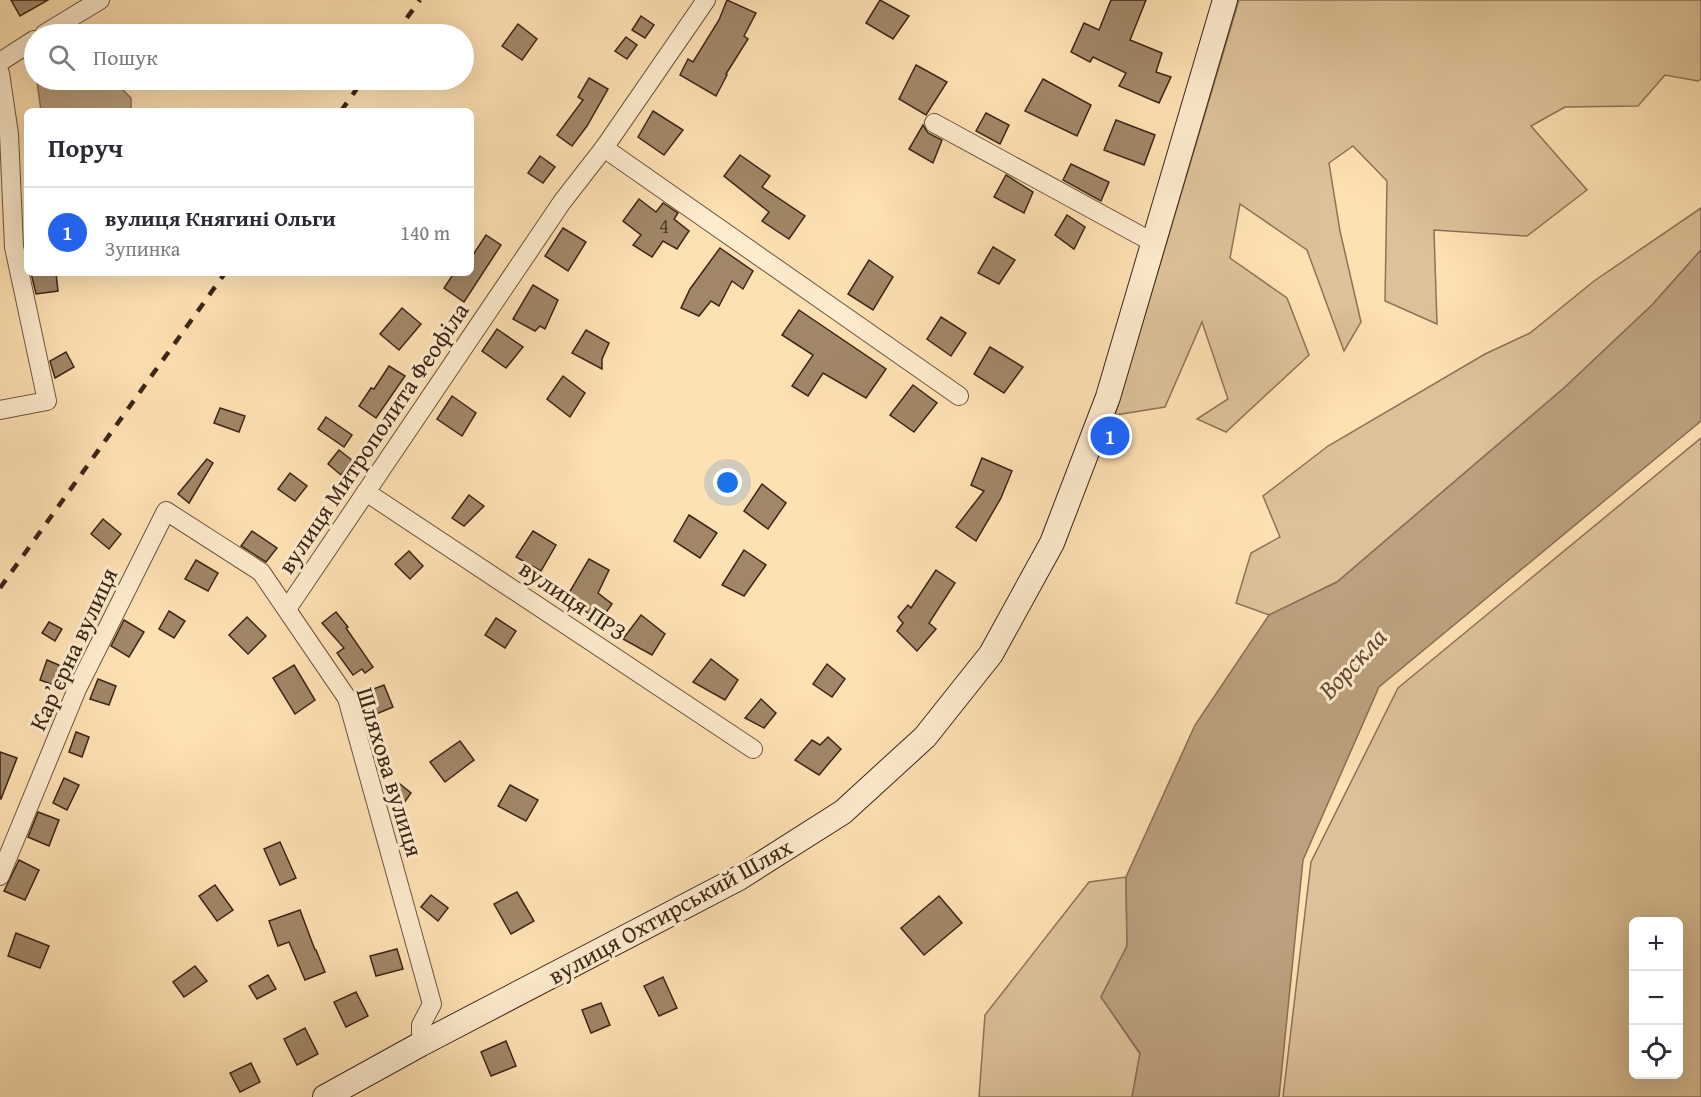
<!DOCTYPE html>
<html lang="uk">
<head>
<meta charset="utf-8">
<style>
  :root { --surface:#fff; --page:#f2f2f3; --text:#2b2b33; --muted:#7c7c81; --line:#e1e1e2; --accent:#2563eb }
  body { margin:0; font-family:"Gentium Book Plus",serif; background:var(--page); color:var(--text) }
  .controls { position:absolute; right:18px; bottom:18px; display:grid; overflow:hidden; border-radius:9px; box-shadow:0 6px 24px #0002 }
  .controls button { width:54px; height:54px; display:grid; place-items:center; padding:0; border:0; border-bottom:2px solid var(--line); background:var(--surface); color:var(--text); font:30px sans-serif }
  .you { position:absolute; left:728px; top:483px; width:21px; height:21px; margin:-15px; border:4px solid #fff; border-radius:50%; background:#1a73e8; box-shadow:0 0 0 9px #1a73e833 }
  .badge { display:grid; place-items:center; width:39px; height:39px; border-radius:50%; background:var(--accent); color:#fff; font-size:20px; font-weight:700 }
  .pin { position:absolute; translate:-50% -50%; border:3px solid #fff; box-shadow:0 2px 6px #0006 }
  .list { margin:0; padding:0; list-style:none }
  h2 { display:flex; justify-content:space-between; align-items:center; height:78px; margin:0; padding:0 24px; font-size:26px }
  h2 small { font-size:20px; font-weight:400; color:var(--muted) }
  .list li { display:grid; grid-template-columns:39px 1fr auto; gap:18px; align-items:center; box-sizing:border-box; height:90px; padding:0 24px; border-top:2px solid var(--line) }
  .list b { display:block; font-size:22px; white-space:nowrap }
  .list p { margin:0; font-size:20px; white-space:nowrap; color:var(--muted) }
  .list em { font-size:20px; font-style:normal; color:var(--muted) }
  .icon { flex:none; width:33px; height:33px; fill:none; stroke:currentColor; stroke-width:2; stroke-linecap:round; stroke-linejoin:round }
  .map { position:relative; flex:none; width:1701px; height:1097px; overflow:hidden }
  .search { position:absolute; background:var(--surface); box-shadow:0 6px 24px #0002; left:24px; top:24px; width:450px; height:66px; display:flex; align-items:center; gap:15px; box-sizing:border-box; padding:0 21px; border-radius:33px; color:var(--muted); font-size:22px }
  .panel { position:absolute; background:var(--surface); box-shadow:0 6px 24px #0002; left:24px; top:108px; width:450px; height:168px; border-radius:9px }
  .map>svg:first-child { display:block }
  .green { fill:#ddc198; stroke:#8d7357; stroke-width:1.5; fill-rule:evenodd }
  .water { fill:#bca17e; stroke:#896f54; stroke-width:1.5 }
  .building { fill:#a18768; stroke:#3d2516; stroke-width:1.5 }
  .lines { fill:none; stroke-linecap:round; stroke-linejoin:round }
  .minor-casing { stroke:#6d543d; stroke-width:20 }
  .secondary-casing { stroke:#3d2516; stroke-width:26 }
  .minor { stroke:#feecce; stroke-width:18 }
  .secondary { stroke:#feecce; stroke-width:24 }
  .rail { stroke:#3d2516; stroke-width:4.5; stroke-dasharray:10 10; stroke-linecap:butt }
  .labels { text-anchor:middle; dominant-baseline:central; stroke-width:6; stroke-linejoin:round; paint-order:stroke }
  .number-label { font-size:21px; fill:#563e2a }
  .street-label { font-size:24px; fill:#3d2516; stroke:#feecce }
  .water-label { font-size:26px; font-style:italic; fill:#634a35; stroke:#feecce }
</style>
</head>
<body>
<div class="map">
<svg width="1701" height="1097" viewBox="0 0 1701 1097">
  <rect width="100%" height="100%" fill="#fee1b3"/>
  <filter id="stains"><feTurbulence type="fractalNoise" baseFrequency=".00333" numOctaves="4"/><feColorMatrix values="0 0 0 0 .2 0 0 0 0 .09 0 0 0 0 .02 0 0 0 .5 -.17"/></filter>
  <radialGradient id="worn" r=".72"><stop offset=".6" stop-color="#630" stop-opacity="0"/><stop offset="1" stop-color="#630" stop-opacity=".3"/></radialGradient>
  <g class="green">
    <polygon points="1239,0 1701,0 1701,79 1698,81 1665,75 1638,106 1565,107 1531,126 1587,190 1527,236 1434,230 1437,324 1385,301 1387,181 1353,146 1329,163 1340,231 1361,322 1344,351 1307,250 1240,204 1230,258 1287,298 1309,355 1226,432 1197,419 1228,399 1202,322 1165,407 1115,415"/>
    <polygon points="1701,208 1701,250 1652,305 1564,388 1337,582 1269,615 1236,603 1251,553 1280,537 1263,496 1328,446 1485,354 1530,333 1594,281"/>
    <path d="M1701 438V1097H1283L1311 862 1398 688ZM1634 922H1678V1074H1634Z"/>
    <polygon points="1126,877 1127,946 1101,997 1140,1054 1132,1097 979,1097 985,1015 1089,882"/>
  </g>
  <g class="water">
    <polygon points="38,80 113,80 131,98 131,111 41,111 37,81"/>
    <polygon points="1701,250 1701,421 1379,687 1303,860 1279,1097 1132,1097 1140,1053 1101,997 1127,946 1126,877 1195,725 1269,615 1337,582 1564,388 1652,305"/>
  </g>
  <g class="building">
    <polygon points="11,0 48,0 20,16"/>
    <polygon points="727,0 756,13 744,36 748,39 726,74 727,75 716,96 680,75 688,59 693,62 719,20"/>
    <polygon points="880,0 909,16 893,39 866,23"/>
    <polygon points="1111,0 1146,0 1130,40 1162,53 1156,72 1171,77 1159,103 1119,86 1126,73 1093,57 1090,62 1071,52 1084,23 1099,30"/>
    <polygon points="641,16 654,25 645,38 632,30"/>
    <polygon points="518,24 537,39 522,60 502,46"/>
    <polygon points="626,37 637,45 627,59 615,51"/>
    <polygon points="916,65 947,82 926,115 899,99"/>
    <polygon points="589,78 608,89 587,126 572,146 557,135 583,100 578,97"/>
    <polygon points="1043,79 1091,105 1077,136 1025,111"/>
    <polygon points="653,111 683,130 664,155 638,137"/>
    <polygon points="986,113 1009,125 1000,144 976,131"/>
    <polygon points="1116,120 1155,135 1144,165 1104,150"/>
    <polygon points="923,125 928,133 942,140 933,163 909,149"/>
    <polygon points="740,155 770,176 762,187 805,216 789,239 762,221 769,212 724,176"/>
    <polygon points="540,156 555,167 543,183 528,173"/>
    <polygon points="1071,164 1109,182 1101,201 1063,180"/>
    <polygon points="1006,175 1033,192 1024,213 994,197"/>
    <polygon points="639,199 656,212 663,203 678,213 674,219 689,231 677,249 663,241 652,257 633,245 641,235 623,221"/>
    <polygon points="1067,215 1085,227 1074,249 1055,235"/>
    <polygon points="563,228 586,242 568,271 545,256"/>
    <polygon points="486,235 501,245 464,302 444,288 454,273 471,273 471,258"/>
    <polygon points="993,247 1015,260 999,284 978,273"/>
    <polygon points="720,248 753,271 743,289 732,281 719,306 711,301 699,316 681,308 690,289"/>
    <polygon points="869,260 893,277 873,310 848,294"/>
    <polygon points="31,273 56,273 58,291 36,294"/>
    <polygon points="533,285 558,300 545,329 540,326 535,331 513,319"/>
    <polygon points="402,308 421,324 399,350 380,334"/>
    <polygon points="799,310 886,369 866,398 823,373 808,396 792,386 813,355 782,335"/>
    <polygon points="941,317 966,333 951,356 927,339"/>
    <polygon points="497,329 523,347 506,368 482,351"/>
    <polygon points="586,330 609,343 602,359 602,369 572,353"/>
    <polygon points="990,347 1023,367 1004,393 974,374"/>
    <polygon points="66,352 74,367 55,378 50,361"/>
    <polygon points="389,366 405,376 376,418 359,406 371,388 374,389"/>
    <polygon points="563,376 585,393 570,417 547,399"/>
    <polygon points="913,385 937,403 914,432 890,415"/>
    <polygon points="452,396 476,413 462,436 437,419"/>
    <polygon points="220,408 245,416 239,432 214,423"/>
    <polygon points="326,417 352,435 344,447 318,429"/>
    <polygon points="339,450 353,461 341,475 328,464"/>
    <polygon points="982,458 1012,471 1001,498 976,541 956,527 984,491 971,485"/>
    <polygon points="207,459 213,463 189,503 178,494"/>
    <polygon points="290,473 307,486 295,501 278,489"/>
    <polygon points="762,484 786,503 768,529 744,511"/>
    <polygon points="469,495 484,506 464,526 452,518"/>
    <polygon points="689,515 717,533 700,558 674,541"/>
    <polygon points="103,519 121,534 109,549 91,534"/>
    <polygon points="252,531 277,548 266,562 241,546"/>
    <polygon points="533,531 556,545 541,571 516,557"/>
    <polygon points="744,550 766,565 744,596 722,585"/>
    <polygon points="409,551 423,566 410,579 395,564"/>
    <polygon points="589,559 609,570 598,593 612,604 600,621 566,598"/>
    <polygon points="196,560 218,573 208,591 185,579"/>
    <polygon points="936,570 955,583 929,623 936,629 917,651 897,631 903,623 898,617 908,605 911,608"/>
    <polygon points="169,611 185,621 174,638 159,629"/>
    <polygon points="336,612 348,627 346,628 373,667 365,673 362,669 353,675 337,653 344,648 322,623"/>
    <polygon points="641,615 665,634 652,655 623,639"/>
    <polygon points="247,617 266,636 248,654 229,635"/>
    <polygon points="496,618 516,631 505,648 485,635"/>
    <polygon points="124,620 144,632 129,657 111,646"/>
    <polygon points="49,622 62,629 55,641 42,633"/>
    <polygon points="711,659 738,680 725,700 693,682"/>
    <polygon points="47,660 61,666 54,685 40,680"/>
    <polygon points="827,664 845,679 832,697 813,684"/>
    <polygon points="294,665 315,700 295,714 273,678"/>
    <polygon points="98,679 116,686 109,705 90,699"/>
    <polygon points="384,685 393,707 364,719 358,695"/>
    <polygon points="761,699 776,713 764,728 745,718"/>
    <polygon points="76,732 89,737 82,757 69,752"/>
    <polygon points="828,737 841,749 819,775 795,760 812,740 820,745"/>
    <polygon points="460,741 474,760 445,782 430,762"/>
    <polygon points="0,752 17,758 1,799 0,799"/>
    <polygon points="64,778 79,785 67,810 53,803"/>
    <polygon points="395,780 411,793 401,807 385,792"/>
    <polygon points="510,785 538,800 526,821 498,806"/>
    <polygon points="38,812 59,820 49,846 28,837"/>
    <polygon points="280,842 296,878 280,885 264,849"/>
    <polygon points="19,860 39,870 25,900 4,891"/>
    <polygon points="215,885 233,910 217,921 199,896"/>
    <polygon points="517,892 534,921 511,934 494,904"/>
    <polygon points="431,895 448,908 438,921 421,907"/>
    <polygon points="939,896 962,923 924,955 901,928"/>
    <polygon points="300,910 315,950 316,950 325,972 305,980 289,942 278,946 269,921"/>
    <polygon points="16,933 49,946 40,968 8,956"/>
    <polygon points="397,949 403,969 376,976 370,956"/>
    <polygon points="195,966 207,981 184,997 173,982"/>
    <polygon points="268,975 276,989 257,999 249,986"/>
    <polygon points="663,977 677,1008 659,1016 644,986"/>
    <polygon points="356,992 368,1016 346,1027 334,1002"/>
    <polygon points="601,1003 610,1025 591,1033 582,1010"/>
    <polygon points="305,1028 318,1054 297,1065 284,1039"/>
    <polygon points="506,1041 516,1066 491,1076 481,1052"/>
    <polygon points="251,1063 260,1082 240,1092 230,1073"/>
  </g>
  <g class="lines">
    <g class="minor-casing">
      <g id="minor">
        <polyline points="44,34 100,0"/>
        <polyline points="0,62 34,40"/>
        <polyline points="0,73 9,134 14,247 47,401 0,410"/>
        <polyline points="934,123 1154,243"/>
        <polyline points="604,148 959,396"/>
        <polyline points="366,492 753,749"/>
        <polyline points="287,609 562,202 604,148 706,0"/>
        <polyline points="0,876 77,689 166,511 261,572 347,698 432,1004 421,1025 421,1044"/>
      </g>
    </g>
    <g class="secondary-casing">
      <polyline id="secondary" points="325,1097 421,1044 739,878 843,812 925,737 991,654 1052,543 1108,397 1225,0"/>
    </g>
    <use href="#minor" class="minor"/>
    <use href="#secondary" class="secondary"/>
    <g class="rail">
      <polyline points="395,34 420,0"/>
      <polyline points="341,111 363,80"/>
      <polyline points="0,588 225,273"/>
    </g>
  </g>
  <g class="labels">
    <g class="number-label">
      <text x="664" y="225">4</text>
    </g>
    <g class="street-label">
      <text transform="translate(373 438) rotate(-56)">вулиця Митрополита Феофіла</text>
      <text transform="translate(573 600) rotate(34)">вулиця ПРЗ</text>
      <text transform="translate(73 649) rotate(-65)">Карʼєрна вулиця</text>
      <text transform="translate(390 772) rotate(73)">Шляхова вулиця</text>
      <text transform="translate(670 911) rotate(-29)">вулиця Охтирський Шлях</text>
    </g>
    <g class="water-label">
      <text transform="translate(1352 663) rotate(-47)">Ворскла</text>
    </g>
  </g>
  <rect width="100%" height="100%" filter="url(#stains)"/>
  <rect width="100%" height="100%" fill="url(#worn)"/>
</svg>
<div class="controls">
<button>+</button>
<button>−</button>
<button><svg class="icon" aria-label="locate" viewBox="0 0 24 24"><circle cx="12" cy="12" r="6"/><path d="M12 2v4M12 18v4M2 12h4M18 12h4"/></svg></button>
</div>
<div class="you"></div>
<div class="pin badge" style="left:1110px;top:436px">1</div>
<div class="search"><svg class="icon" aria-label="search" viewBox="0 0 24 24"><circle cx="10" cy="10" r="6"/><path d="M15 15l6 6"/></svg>Пошук</div>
<section class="panel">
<h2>Поруч<small></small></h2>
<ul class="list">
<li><span class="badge">1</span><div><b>вулиця Княгині Ольги</b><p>Зупинка</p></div><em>140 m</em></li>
</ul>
</section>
</div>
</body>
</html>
